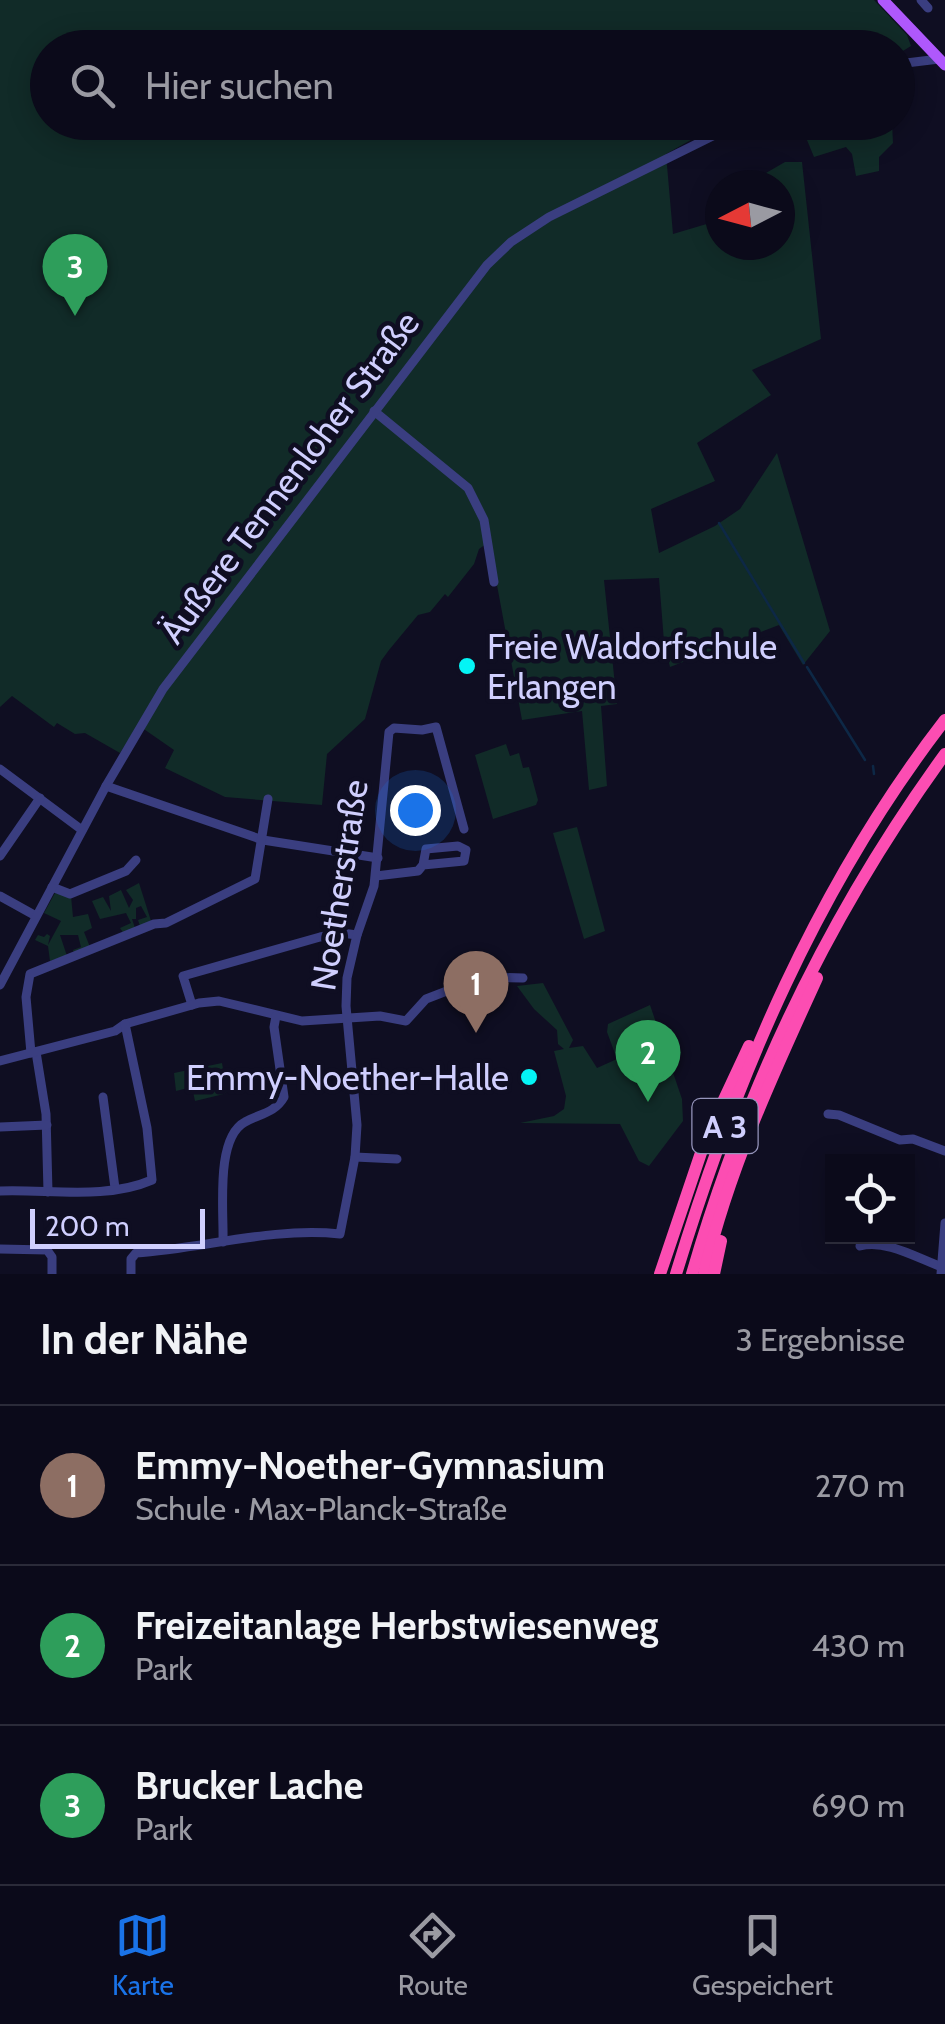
<!DOCTYPE html>
<html lang="de">
<head>
<meta charset="utf-8">
<style>
  :root { --surface:#0b0a1a; --page:#141323; --text:#f1f3f6; --muted:#9a9aa2; --line:#2b2b39; --accent:#1a73e8 }
  body { margin:0; font-family:Cabin,sans-serif; background:var(--page); color:var(--text) }
  .controls { position:absolute; right:30px; bottom:30px; display:grid; overflow:hidden; border-radius:0px; box-shadow:0 5px 25px #0003 }
  .controls button { width:90px; height:90px; display:grid; place-items:center; padding:0; border:0; border-bottom:2px solid var(--line); background:var(--surface); color:var(--text); font:50px sans-serif }
  .compass { position:absolute; left:705px; top:170px; width:90px; height:90px; border-radius:50%; background:var(--surface); box-shadow:0 5px 25px #0003; rotate:264deg }
  .scale { position:absolute; left:30px; bottom:25px; width:175px; box-sizing:border-box; padding-left:10px; border:5px solid #d0cffe; border-top:0; font-size:28px; line-height:35px; white-space:nowrap; color:#d0cffe; -webkit-text-stroke:8px #0f0e22; paint-order:stroke }
  .you { position:absolute; left:415px; top:810px; width:35px; height:35px; margin:-25px; border:8px solid #fff; border-radius:50%; background:#1a73e8; box-shadow:0 0 0 15px #1a73e833 }
  .badge { display:grid; place-items:center; width:65px; height:65px; border-radius:50%; background:var(--accent); color:#fff; font-size:32px; font-weight:700 }
  .pin { position:absolute; translate:-50% -82px; filter:drop-shadow(0 2px 5px #0008) }
  .pin::after { content:''; position:absolute; top:52px; width:35px; height:30px; background:inherit; clip-path:polygon(0 0,100% 0,50% 100%) }
  .list { margin:0; padding:0; list-style:none }
  h2 { display:flex; justify-content:space-between; align-items:center; height:130px; margin:0; padding:0 40px; font-size:42px }
  h2 small { font-size:32px; font-weight:400; color:var(--muted) }
  .list li { display:grid; grid-template-columns:65px 1fr auto; gap:30px; align-items:center; box-sizing:border-box; height:160px; padding:0 40px; border-top:2px solid var(--line) }
  .list b { display:block; font-size:38px; white-space:nowrap }
  .list p { margin:0; font-size:32px; white-space:nowrap; color:var(--muted) }
  .list em { font-size:32px; font-style:normal; color:var(--muted) }
  .icon { flex:none; width:55px; height:55px; fill:none; stroke:currentColor; stroke-width:2; stroke-linecap:round; stroke-linejoin:round }
  .map { position:relative; flex:none; width:945px; height:1274px; overflow:hidden }
  .search { position:absolute; background:var(--surface); box-shadow:0 5px 25px #0003; left:30px; right:30px; top:30px; height:110px; display:flex; align-items:center; gap:25px; box-sizing:border-box; padding:0 35px; border-radius:55px; color:var(--muted); font-size:38px }
  .sheet { height:610px; background:var(--surface) }
  nav { display:flex; justify-content:space-around; align-items:center; box-sizing:border-box; height:140px; border-top:2px solid var(--line); background:var(--surface); font-size:28px; color:var(--muted) }
  nav a { display:grid; justify-items:center; gap:5px }
  nav .on { color:var(--accent) }
  .map>svg:first-child { display:block }
  .green { fill:#112b28 }
  .lines { fill:none; stroke-linecap:round; stroke-linejoin:round }
  .stream { stroke:#0d2846; stroke-width:2.5 }
  .minor { stroke:#3a3e80; stroke-width:9 }
  .major { stroke:#af58fc; stroke-width:11 }
  .highway { stroke:#fc4db2; stroke-width:12 }
  .poi-dot { fill:#04f4f5; stroke:#0f0e22; stroke-width:4 }
  .labels { text-anchor:middle; dominant-baseline:central; stroke-width:9; stroke-linejoin:round; paint-order:stroke }
  .shield { fill:#0f0e22; stroke:#9695bc; stroke-width:2.5 }
  .shield-label { font-size:32px; font-weight:bold; fill:#d0cffe }
  .street-label { font-size:35px; fill:#d0cffe; stroke:#0f0e22 }
  .poi-label { font-size:35px; fill:#d0cffe; stroke:#0f0e22; text-anchor:start }
</style>
</head>
<body>
<div class="map">
<svg width="945" height="1274" viewBox="0 0 945 1274">
  <rect width="100%" height="100%" fill="#0f0e22"/>
  <g class="green">
    <polygon points="0,0 874,0 907,35 911,46 898,54 898,48 48,48 48,122 721,123 666,154 673,234 720,220 720,245 780,245 780,185 745,185 785,162 802,162 821,339 752,370 771,395 697,443 715,481 651,509 659,553 715,526 740,509 777,453 830,631 803,665 779,625 670,667 664,642 659,578 604,580 617,704 601,706 607,786 589,790 582,711 522,720 489,542 479,549 474,564 448,597 445,594 430,612 418,615 389,650 381,661 365,719 327,754 322,805 225,797 165,768 174,750 138,725 120,753 85,733 75,734 57,723 54,727 12,696 0,707"/>
    <polygon points="800,123 892,123 893,143 879,157 879,171 856,176 852,154 846,147 814,157"/>
    <polygon points="506,744 510,756 519,753 523,768 529,767 538,800 536,805 493,819 475,755"/>
    <polygon points="577,827 605,931 584,939 553,833"/>
    <polygon points="139,883 151,921 140,926 138,920 147,917 141,906 136,908 136,919 132,919 135,928 124,934 120,928 131,923 126,913 100,919 92,901 103,897 111,911 109,896 121,890 129,908 133,900 126,890"/>
    <polygon points="55,893 71,896 73,917 88,914 92,928 84,932 90,947 74,953 73,950 81,947 78,935 60,935 67,956 50,961 48,946 35,940 38,935 44,937 47,934 50,936 48,945 61,921 44,913"/>
    <polygon points="543,983 573,1040 569,1048 583,1046 597,1068 617,1059 607,1032 608,1024 650,1005 682,1099 683,1121 649,1166 639,1161 620,1124 520,1123 554,1116 564,1109 566,1096 554,1051 564,1049 558,1044 557,1030 534,1009 517,986"/>
    <polygon points="222,1063 227,1091 224,1094 195,1101 192,1087 176,1091 174,1073"/>
  </g>
  <g class="lines">
    <g class="stream">
      <polyline points="719,523 804,663"/>
      <polyline points="807,667 865,760"/>
      <polyline points="873,766 874,774"/>
    </g>
    <g class="minor">
      <polyline points="921,0 928,8"/>
      <polyline points="898,64 939,59"/>
      <polyline points="374,411 468,488 484,520 494,582"/>
      <polyline points="0,769 82,830"/>
      <polyline points="106,786 263,840 378,858"/>
      <polyline points="0,856 40,798"/>
      <polyline points="376,876 418,871 423,865 464,861 466,850 458,846 426,849 423,865"/>
      <polyline points="52,887 70,894 126,871 136,860"/>
      <polyline points="0,896 36,916"/>
      <polyline points="0,985 106,786 163,689 487,265 511,242 549,217 741,122"/>
      <polyline points="192,1005 183,976 320,937 342,933 357,935"/>
      <polyline points="36,1052 46,1114 48,1192"/>
      <polyline points="31,1053 26,997 30,974 154,924 166,923 255,879 268,799"/>
      <polyline points="0,1061 115,1031 125,1024 199,1003 219,1001 302,1021 380,1016 406,1021 426,999 483,977 523,978"/>
      <polyline points="103,1097 115,1188"/>
      <polyline points="828,1114 839,1115 900,1140 913,1139 945,1151"/>
      <polyline points="0,1127 47,1125"/>
      <polyline points="355,1157 397,1159"/>
      <path d="M0 1191C49 1189 106 1200 152 1180L147 1128 125 1024"/>
      <path d="M223 1242C224 1211 215 1138 245 1122 259 1114 275 1113 284 1097L274 1027 276 1016"/>
      <path d="M860 1246C886 1239 917 1258 942 1267"/>
      <polyline points="0,1249 47,1250 52,1257 52,1274"/>
      <path d="M131 1274V1259L136 1253C205 1248 272 1227 340 1234L355 1157 357 1125 346 1006 347 978 357 935 374 886 389 732 394 728 422 730 436 727 464 829"/>
      <polyline points="941,1274 945,1223"/>
    </g>
    <polyline class="major" points="883,0 945,65"/>
    <g class="highway">
      <polyline points="660,1274 706,1138 749,1046"/>
      <path d="M676 1274C736 1077 818 884 945 720"/>
      <path d="M692 1274C746 1088 831 911 945 754"/>
      <path d="M704 1274C728 1171 773 1074 817 978"/>
      <polyline points="714,1274 721,1241"/>
    </g>
  </g>
  <g class="poi-dot">
    <circle cx="467" cy="666" r="10"/>
    <circle cx="529" cy="1077" r="10"/>
  </g>
  <g class="labels">
    <rect class="shield" x="692.5" y="1099" width="65" height="54" rx="8"/>
    <g class="shield-label">
      <text x="725" y="1126">A 3</text>
    </g>
    <g class="street-label">
      <text transform="translate(289 477) rotate(-53)">Äußere Tennenloher Straße</text>
      <text transform="translate(339 885) rotate(-81)">Noetherstraße</text>
    </g>
    <g class="poi-label">
      <text x="487" y="646">Freie Waldorfschule<tspan x="487" dy="40">Erlangen</tspan></text>
      <text x="509" y="1077" text-anchor="end">Emmy-Noether-Halle</text>
    </g>
  </g>
</svg>
<div class="controls">
<button><svg class="icon" aria-label="locate" viewBox="0 0 24 24"><circle cx="12" cy="12" r="6"/><path d="M12 2v4M12 18v4M2 12h4M18 12h4"/></svg></button>
</div>
<svg class="compass" viewBox="-18 -18 36 36"><path d="M0-13l5 13h-10z" fill="#e53935"/><path d="M0 13l5-13h-10z" fill="#9a9aa2"/></svg>
<div class="scale">200 m</div>
<div class="you"></div>
<div class="pin badge" style="left:476px;top:1033px;background:#8d6e63">1</div>
<div class="pin badge" style="left:648px;top:1102px;background:#2e9e5b">2</div>
<div class="pin badge" style="left:75px;top:316px;background:#2e9e5b">3</div>
<div class="search"><svg class="icon" aria-label="search" viewBox="0 0 24 24"><circle cx="10" cy="10" r="6"/><path d="M15 15l6 6"/></svg>Hier suchen</div>
</div>
<section class="sheet">
<h2>In der Nähe<small>3 Ergebnisse</small></h2>
<ul class="list">
<li><span class="badge" style="background:#8d6e63">1</span><div><b>Emmy-Noether-Gymnasium</b><p>Schule · Max-Planck-Straße</p></div><em>270 m</em></li>
<li><span class="badge" style="background:#2e9e5b">2</span><div><b>Freizeitanlage Herbstwiesenweg</b><p>Park</p></div><em>430 m</em></li>
<li><span class="badge" style="background:#2e9e5b">3</span><div><b>Brucker Lache</b><p>Park</p></div><em>690 m</em></li>
</ul>
</section>
<nav>
<a class="on"><svg class="icon" aria-label="map" viewBox="0 0 24 24"><path d="M3 6l6-2 6 2 6-2v14l-6 2-6-2-6 2zM9 4v14M15 6v14"/></svg>Karte</a>
<a><svg class="icon" aria-label="directions" viewBox="0 0 24 24"><path d="M12 3l9 9-9 9-9-9zM9 14v-3h6M13 9l2 2-2 2"/></svg>Route</a>
<a><svg class="icon" aria-label="saved" viewBox="0 0 24 24"><path d="M7 4h10v16l-5-4-5 4z"/></svg>Gespeichert</a>
</nav>
</body>
</html>
